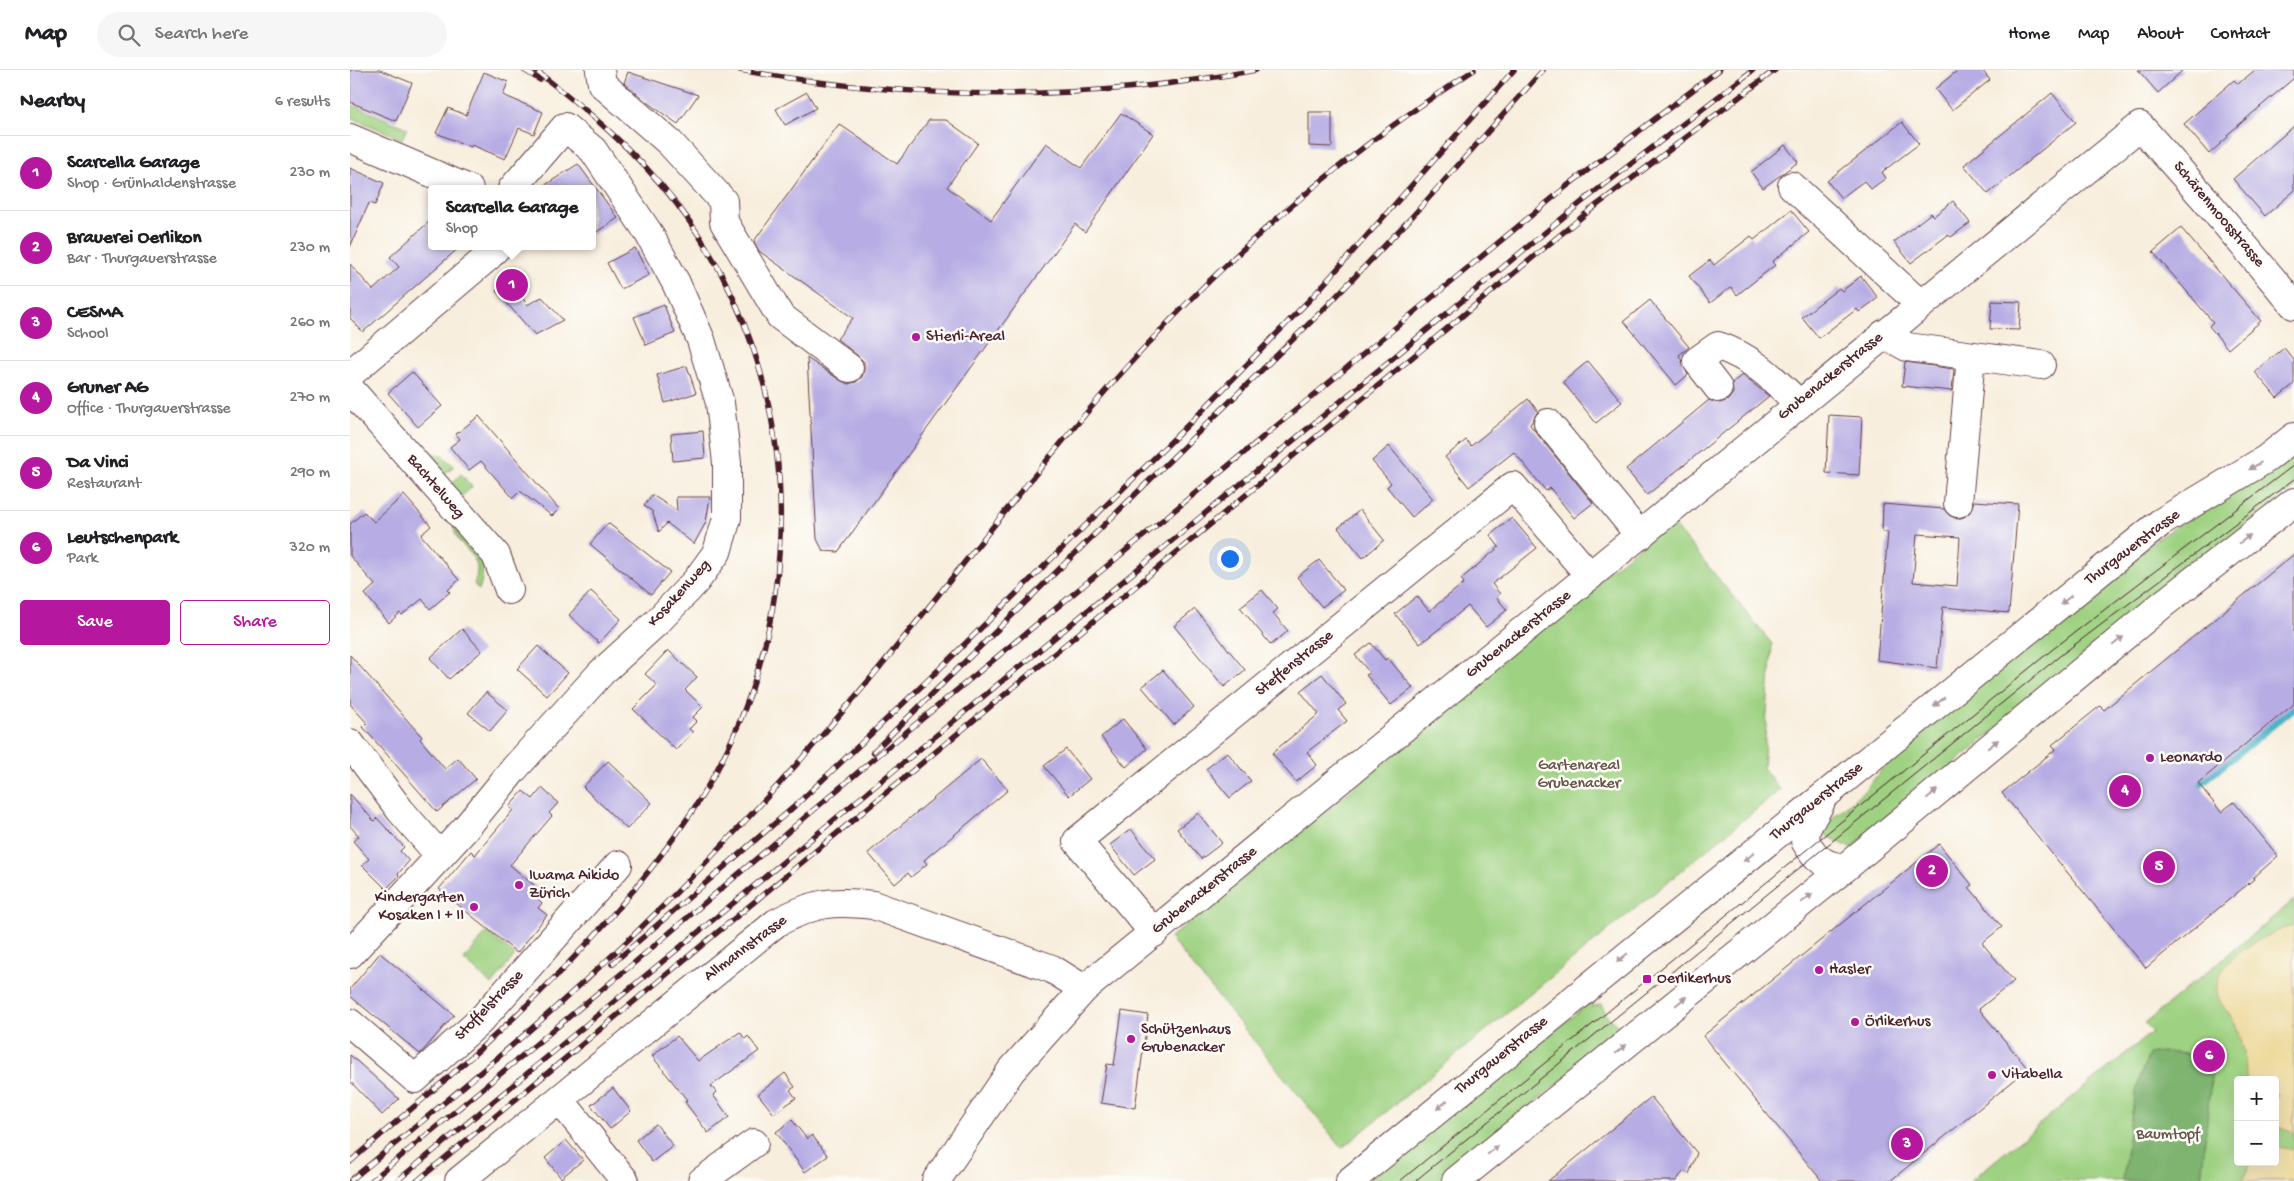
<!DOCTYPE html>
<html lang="en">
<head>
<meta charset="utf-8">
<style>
  :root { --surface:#fff; --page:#f6f6f6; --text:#202124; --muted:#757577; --line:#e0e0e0; --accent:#b5179e }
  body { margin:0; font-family:"Gochi Hand",sans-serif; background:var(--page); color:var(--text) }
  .controls { position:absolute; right:15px; bottom:15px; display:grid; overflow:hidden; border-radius:5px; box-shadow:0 5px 20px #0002 }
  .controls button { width:45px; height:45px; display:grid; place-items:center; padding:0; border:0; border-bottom:1px solid var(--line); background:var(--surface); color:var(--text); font:25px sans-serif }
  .you { position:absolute; left:879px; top:488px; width:18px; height:18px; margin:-12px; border:4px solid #fff; border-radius:50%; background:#1a73e8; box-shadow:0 0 0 8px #1a73e833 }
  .badge { display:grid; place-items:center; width:32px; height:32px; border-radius:50%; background:var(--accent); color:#fff; font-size:16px; font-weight:700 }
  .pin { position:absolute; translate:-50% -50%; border:2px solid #fff; box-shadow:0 1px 5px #0006 }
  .popup { position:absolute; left:78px; top:115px; width:168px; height:65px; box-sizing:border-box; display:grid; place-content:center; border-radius:5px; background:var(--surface); filter:drop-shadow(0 1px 4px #0005); font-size:16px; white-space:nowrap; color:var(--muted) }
  .popup b { font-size:19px; color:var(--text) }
  .popup::after { content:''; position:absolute; left:50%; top:100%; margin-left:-10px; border:10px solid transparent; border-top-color:var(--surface) }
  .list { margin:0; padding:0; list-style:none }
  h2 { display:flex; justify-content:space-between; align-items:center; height:65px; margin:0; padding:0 20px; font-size:21px }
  h2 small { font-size:16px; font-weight:400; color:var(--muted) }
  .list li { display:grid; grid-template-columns:32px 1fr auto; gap:15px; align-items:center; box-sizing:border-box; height:75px; padding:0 20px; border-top:1px solid var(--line) }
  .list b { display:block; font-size:19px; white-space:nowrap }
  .list p { margin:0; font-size:16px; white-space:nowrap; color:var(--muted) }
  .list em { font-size:16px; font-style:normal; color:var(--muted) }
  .actions { display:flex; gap:10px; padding:15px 20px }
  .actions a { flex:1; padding:11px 0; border:1px solid var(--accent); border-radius:5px; text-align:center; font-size:18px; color:var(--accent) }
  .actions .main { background:var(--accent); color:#fff }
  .icon { flex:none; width:28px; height:28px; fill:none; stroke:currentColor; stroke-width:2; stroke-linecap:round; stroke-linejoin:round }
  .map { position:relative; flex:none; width:1944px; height:1111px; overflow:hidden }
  header { display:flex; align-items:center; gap:30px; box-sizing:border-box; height:70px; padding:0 25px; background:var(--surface); border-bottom:1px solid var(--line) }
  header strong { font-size:24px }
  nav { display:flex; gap:28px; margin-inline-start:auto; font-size:18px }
  .search { width:350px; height:45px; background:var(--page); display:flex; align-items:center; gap:12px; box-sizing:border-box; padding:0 18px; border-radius:28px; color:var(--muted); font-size:19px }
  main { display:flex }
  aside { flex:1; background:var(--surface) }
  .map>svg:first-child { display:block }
  .green { fill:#9ed181; stroke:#747856; fill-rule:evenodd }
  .forest { fill:#7eb36f; stroke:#64694d }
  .sand { fill:#eeda9e; stroke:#9c7c64 }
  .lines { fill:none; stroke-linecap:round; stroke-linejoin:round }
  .stream { stroke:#48b4c4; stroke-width:7 }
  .building { fill:#b7ade4; fill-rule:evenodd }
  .minor-casing { stroke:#643e46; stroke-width:30 }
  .major-casing { stroke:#643e46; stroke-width:30 }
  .minor { stroke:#fff; stroke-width:28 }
  .major { stroke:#fff; stroke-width:28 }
  .tram { stroke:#4a1f2b; stroke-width:1 }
  .rail-casing { stroke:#4a1f2b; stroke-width:5.5 }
  .rail { stroke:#fdfcf7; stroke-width:4; stroke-dasharray:11; stroke-linecap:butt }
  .oneway { fill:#ae9aa0 }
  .poi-dot { fill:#b5179e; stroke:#fdfcf7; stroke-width:2 }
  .labels { text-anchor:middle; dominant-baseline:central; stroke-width:5; stroke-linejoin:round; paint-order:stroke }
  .street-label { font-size:16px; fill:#4a1f2b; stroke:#fdfcf7 }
  .poi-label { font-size:16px; fill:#4a1f2b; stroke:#fdfcf7; text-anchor:start }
  .park-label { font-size:16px; fill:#635445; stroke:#fdfcf7 }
</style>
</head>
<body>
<header>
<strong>Map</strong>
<div class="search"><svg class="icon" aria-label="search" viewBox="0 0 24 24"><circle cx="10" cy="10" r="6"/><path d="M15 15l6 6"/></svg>Search here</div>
<nav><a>Home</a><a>Map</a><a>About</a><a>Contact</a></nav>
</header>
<main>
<aside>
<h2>Nearby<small>6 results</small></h2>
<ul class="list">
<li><span class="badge">1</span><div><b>Scarcella Garage</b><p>Shop · Grünhaldenstrasse</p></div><em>230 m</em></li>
<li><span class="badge">2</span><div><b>Brauerei Oerlikon</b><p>Bar · Thurgauerstrasse</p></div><em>230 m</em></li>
<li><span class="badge">3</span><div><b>CESMA</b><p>School</p></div><em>260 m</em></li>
<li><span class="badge">4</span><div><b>Gruner AG</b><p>Office · Thurgauerstrasse</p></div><em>270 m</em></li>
<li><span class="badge">5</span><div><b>Da Vinci</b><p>Restaurant</p></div><em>290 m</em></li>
<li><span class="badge">6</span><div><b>Leutschenpark</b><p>Park</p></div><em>320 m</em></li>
</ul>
<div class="actions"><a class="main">Save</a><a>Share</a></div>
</aside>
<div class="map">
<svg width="1944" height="1111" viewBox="0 0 1944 1111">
  <rect width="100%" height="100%" fill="#fdfcf7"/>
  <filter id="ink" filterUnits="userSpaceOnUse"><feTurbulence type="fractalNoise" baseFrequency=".02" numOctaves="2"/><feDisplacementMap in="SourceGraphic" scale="10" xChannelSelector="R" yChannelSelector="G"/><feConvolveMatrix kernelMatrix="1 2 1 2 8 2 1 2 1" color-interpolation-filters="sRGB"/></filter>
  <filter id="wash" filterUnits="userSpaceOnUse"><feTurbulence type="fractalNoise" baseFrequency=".0096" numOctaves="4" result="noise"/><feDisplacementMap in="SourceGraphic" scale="20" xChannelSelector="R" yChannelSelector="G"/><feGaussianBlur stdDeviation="1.12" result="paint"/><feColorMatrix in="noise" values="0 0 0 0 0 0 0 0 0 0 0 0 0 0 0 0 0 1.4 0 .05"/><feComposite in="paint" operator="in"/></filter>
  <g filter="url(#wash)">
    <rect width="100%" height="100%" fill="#f8eedd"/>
    <g class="green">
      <polygon points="0,34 57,58 52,69 0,47"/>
      <polygon points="1944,381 1944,419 1910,443 1501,778 1467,761 1515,720 1538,692 1808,468"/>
      <polygon points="79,383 91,385 104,396 91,407 73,384"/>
      <polygon points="111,404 122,417 106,431 100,415"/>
      <polygon points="1321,451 1422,574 1413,698 1430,720 992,1078 820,868 1099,640 1096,633"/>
      <path d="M104 456C125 480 140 486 129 520L124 514C137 481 105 481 104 456Z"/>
      <path d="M1944 830V1111H1620L1802 962 1795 953ZM1888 1010H1925V1092H1888Z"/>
      <polygon points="137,862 165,885 142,915 114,890"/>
      <polygon points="1245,928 1243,937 1251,934 1258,947 1269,957 1265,962 1267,965 1088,1111 1018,1111"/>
    </g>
    <path class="forest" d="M1810 982C1825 983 1855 982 1862 999L1851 1111H1773C1778 1070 1781 1022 1799 984Z"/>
    <g class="sand">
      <path d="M1944 856V1063L1925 1056V1028L1928 1024 1925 1022V1010H1896C1896 990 1894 972 1885 954 1879 942 1869 935 1867 921 1863 890 1919 861 1944 856Z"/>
      <polygon points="1925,1076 1944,1080 1944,1111 1892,1111 1901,1092 1925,1092"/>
    </g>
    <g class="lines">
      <polyline class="stream" points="1850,714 1944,638"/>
    </g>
    <g id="blocks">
      <g class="building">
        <polygon points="0,0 30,0 62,13 46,51 0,32"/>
        <polygon points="1608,0 1632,0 1640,10 1602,40 1585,19"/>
        <polygon points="1788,0 1833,0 1808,23"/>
        <polygon points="1905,0 1944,0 1944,8 1877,65 1878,67 1859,84 1834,54 1884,10 1888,14"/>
        <polygon points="134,2 158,12 153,25 193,42 184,64 169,58 155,89 122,75 121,77 86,63 98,38 116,45"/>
        <polygon points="278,2 348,25 328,54 298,33 274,13"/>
        <polygon points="457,22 466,38 435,55 426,39"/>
        <polygon points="1702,23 1726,52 1638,124 1614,95"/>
        <polygon points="959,42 982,42 982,77 959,76"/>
        <polygon points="771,43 803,64 735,162 725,154 488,482 473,481 467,469 457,288 490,310 498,314 506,312 512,307 514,300 514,292 508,286 487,269 503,248 409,181 404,171 489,54 547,94 579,50 596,50 628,73 597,117 641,150 696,73 731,98"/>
        <polygon points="1552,52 1569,74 1532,102 1536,108 1521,119 1514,111 1491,128 1477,111"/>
        <polygon points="1944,56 1944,121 1915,146 1883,109"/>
        <polygon points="1435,75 1448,92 1413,118 1401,102"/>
        <polygon points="228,94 268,148 242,165 242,119 189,119"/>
        <polygon points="0,98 34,113 25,135 19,133 0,177"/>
        <polygon points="1603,131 1620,153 1601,167 1598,165 1561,193 1544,172 1581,143 1584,146"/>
        <polygon points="1441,140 1459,162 1422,192 1425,195 1387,225 1381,217 1360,233 1339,206 1360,190 1364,195 1401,166 1404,170"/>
        <polygon points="82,149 82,176 111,176 13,262 0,248 0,194 23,220 49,197 40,187"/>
        <polygon points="1831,158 1911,251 1878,279 1859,256 1863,252 1803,182"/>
        <polygon points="285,178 299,205 271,219 257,193"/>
        <polygon points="1511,206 1528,228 1509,242 1507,239 1469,268 1452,247 1489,218 1492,221"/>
        <polygon points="161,208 177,235 192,227 213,250 185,265 146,221"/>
        <polygon points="1300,230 1339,277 1329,285 1338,305 1326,315 1274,251"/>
        <polygon points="1642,231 1671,232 1669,260 1640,259"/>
        <polygon points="314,235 325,263 296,275 284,247"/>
        <polygon points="1934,278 1944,290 1944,314 1927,328 1905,302"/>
        <polygon points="1238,291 1272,332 1246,353 1213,312"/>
        <polygon points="1555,292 1604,299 1602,321 1552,316"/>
        <polygon points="337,296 346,323 315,333 307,305"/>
        <polygon points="62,302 92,336 68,357 38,323"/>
        <polygon points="1392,305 1419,326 1297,425 1276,399 1359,330 1370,333 1378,330 1383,323 1382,313"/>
        <polygon points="1178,329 1188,341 1180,355 1243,433 1224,448 1200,418 1196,421 1164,382 1119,417 1095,387 1116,370 1121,376"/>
        <polygon points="1479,345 1512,347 1509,405 1476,403"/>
        <polygon points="129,346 209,439 202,446 170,421 163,428 131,391 119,400 100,377 110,369 106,364"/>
        <polygon points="353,361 355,388 323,391 321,364"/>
        <polygon points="1039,376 1083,429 1062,447 1037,417 1041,413 1022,391"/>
        <polygon points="54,425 81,456 71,465 109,510 98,520 100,522 80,539 72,529 52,545 50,543 39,553 15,524 25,515 0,486 0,454 14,442 24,452"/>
        <polygon points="302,425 327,441 326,427 360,427 356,452 344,474 317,453 309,462 302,441 294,436"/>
        <path d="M1624 431 1668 434 1659 543 1593 537 1587 598 1527 590 1538 462H1532L1533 434 1594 439 1599 445 1607 449 1614 447 1620 442ZM1567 464 1610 467 1607 516 1563 512Z"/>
        <polygon points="1010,440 1034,470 1013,488 988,458"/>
        <polygon points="1162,448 1187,478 1142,514 1150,524 1146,527 1157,540 1136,557 1118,536 1070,574 1045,544 1067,526 1079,541 1114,513 1111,509 1149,477 1140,465"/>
        <polygon points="258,453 320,502 301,525 240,474"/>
        <polygon points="1944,484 1944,634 1848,713 1871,742 1884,732 1928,786 1903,808 1904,809 1796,898 1652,723 1706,679 1702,675 1750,636 1754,640"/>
        <polygon points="969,490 994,520 972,537 947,507"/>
        <polygon points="912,520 928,539 923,543 938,561 921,575 890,537"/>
        <polygon points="241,521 271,549 249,573 219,545"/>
        <polygon points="845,539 895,600 874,617 824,556"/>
        <polygon points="112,559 132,581 99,609 80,588"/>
        <polygon points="1021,573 1035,590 1038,588 1063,618 1041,635 1016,605 1020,603 1005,585"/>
        <polygon points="188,576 218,603 197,626 167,599"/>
        <polygon points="318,580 347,607 335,620 353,637 343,647 347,651 339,659 343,662 326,680 283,639 307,615 295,604"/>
        <polygon points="0,585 72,667 70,669 95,699 108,688 126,709 87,742 13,657 17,653 0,634"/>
        <polygon points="813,600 844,637 824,655 792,617"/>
        <polygon points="972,604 996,634 988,640 997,651 957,682 967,695 946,712 922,683 969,644 950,621"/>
        <polygon points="136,622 158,640 140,661 118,643"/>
        <polygon points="773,649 797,679 776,697 751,667"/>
        <polygon points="716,679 740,709 719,726 694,696"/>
        <polygon points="877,682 901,711 880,728 856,699"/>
        <polygon points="631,689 658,720 574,790 577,794 561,807 558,803 545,814 518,783"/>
        <polygon points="258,691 302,733 277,759 233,717"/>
        <polygon points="192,718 208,733 199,743 202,746 160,795 192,822 187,828 192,833 188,838 197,845 167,883 89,819 121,781 125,785 163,740 159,737 173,721 183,729"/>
        <polygon points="0,724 24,751 27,748 54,777 50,781 59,791 48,804 49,806 36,819 12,795 19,789 3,771 9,766 0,756"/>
        <polygon points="848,743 872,773 851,789 827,759"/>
        <polygon points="781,759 805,789 784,805 760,775"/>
        <polygon points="1589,774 1622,815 1619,817 1652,857 1632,873 1664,911 1629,939 1678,999 1540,1111 1472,1111 1353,966"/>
        <polygon points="30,883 104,945 70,984 0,926 0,919"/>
        <polygon points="772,941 798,945 785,1038 751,1033 757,994 764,995"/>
        <polygon points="390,962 395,969 398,966 409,981 361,1016 366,1022 363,1025 379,1047 358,1063 335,1032 337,1030 302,986 327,966 348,991"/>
        <polygon points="0,985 49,1029 32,1045 0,1011"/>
        <polygon points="435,1003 445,1017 440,1020 446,1028 424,1044 408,1024"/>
        <polygon points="263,1018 281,1041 260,1059 241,1035"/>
        <polygon points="1301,1027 1347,1083 1339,1104 1334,1101 1326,1111 1198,1111"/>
        <polygon points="442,1050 457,1069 462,1065 478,1086 455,1102 426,1062"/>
        <polygon points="306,1054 323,1076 302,1092 286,1070"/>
        <polygon points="216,1070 233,1090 211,1108 195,1088"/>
      </g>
    </g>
  </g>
  <g filter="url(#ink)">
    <use href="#blocks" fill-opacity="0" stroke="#643e46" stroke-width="1"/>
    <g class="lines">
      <g class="minor-casing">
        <g id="minor">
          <polyline points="250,0 252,14 320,73 373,131 374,152 430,246 499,298"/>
          <polyline points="0,68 119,119"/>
          <polyline points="1442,116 1570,234"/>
          <polyline points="1534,264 1557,277 1691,295"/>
          <polyline points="0,304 139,186 148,176"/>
          <path d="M1368 318 1347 291 1368 276C1402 287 1424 309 1448 333"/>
          <polyline points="0,319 146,485 159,520"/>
          <polyline points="1198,353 1290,466"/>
          <polyline points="1608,433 1621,286"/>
          <polyline points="0,673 50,740 90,786"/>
          <polyline points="804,863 727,771 1163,416 1240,506"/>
          <polyline points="0,884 115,759 164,699 251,603 307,552 346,511 367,482 377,448 377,393 370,333 351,270 326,213 298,162 243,80 215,57 162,119"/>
          <polyline points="0,953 65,1009 130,951 268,795"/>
          <polyline points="210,1030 275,1111"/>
          <path d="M109 1111 426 853C464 833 480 830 523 835L702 899 734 919"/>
          <polyline points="352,1111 404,1073"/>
          <polyline points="586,1111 661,1001 734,919 1790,56 1854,128 1944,235"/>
        </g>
      </g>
      <g class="major-casing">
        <g id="major">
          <path d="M1470 734 1456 759 1455 771C1465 788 1476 798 1496 797"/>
          <polyline points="1000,1111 1810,453 1916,389 1944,367"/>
          <polyline points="1106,1111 1496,797 1813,534 1944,432"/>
        </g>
      </g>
      <use href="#minor" class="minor"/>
      <use href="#major" class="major"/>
      <g class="tram">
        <polyline points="1050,1111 1703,579 1944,395"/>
        <polyline points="1065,1111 1711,585 1944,409"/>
      </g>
      <g class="rail-casing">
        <g id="rail">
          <polyline points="174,0 190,10"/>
          <path d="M390 0C561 31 735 32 906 0"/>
          <polyline points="523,682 978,235 1060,149 1193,0"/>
          <polyline points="262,894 446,735 578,610 848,345 966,223 1164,0"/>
          <path d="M0 1092C33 1062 68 1034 102 1004 189 928 277 839 341 743 464 559 461 309 326 133 286 81 236 39 185 0"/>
          <path d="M0 1111C70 1053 140 996 207 936 300 853 387 763 469 669 569 555 658 432 758 318 864 197 988 87 1124 0"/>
          <polyline points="21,1111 284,893 520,692 959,329 1217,116 1369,0"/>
          <polyline points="47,1111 1233,131 1403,0"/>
          <polyline points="67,1111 1239,141 1425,0"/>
        </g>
      </g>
      <use href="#rail" class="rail"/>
    </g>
    <defs><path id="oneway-solid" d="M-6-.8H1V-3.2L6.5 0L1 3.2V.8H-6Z" transform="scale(1.25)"/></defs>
    <g class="oneway">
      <use href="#oneway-solid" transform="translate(1905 396) rotate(149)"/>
      <use href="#oneway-solid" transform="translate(1895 469) rotate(-38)"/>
      <use href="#oneway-solid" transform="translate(1716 530) rotate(141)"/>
      <use href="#oneway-solid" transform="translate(1768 571) rotate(-39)"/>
      <use href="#oneway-solid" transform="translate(1589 632) rotate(141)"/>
      <use href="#oneway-solid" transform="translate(1643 674) rotate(-39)"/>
      <use href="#oneway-solid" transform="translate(1582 724) rotate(-40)"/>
      <use href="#oneway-solid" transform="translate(1399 787) rotate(141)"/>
      <use href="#oneway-solid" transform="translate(1457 828) rotate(-39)"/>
      <use href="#oneway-solid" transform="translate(1272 888) rotate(141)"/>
      <use href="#oneway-solid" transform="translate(1331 931) rotate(-39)"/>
      <use href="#oneway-solid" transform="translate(1271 979) rotate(-38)"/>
      <use href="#oneway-solid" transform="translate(1092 1035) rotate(141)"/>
      <use href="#oneway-solid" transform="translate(1143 1080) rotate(-39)"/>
    </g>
  </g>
  <g class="poi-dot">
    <circle cx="566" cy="267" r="5"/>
    <circle cx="1800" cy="688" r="5"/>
    <circle cx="169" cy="815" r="5"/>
    <circle cx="124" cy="837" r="5"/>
    <circle cx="1469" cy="900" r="5"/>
    <rect x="1292" y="904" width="10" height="10" rx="2.5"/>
    <circle cx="1505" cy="952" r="5"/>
    <circle cx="781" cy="969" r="5"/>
    <circle cx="1642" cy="1005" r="5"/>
  </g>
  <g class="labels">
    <g class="street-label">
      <text transform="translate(1868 145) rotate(50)">Schärenmoosstrasse</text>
      <text transform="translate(1481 307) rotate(-39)">Grubenackerstrasse</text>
      <text transform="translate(85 417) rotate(49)">Bachtelweg</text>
      <text transform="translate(1783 478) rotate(-37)">Thurgauerstrasse</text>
      <text transform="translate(330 524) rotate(-48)">Kosakenweg</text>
      <text transform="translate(1169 565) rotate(-39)">Grubenackerstrasse</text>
      <text transform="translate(945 594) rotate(-39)">Steffenstrasse</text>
      <text transform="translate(1467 732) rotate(-39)">Thurgauerstrasse</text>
      <text transform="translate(855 821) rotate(-39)">Grubenackerstrasse</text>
      <text transform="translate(396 879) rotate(-37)">Allmannstrasse</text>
      <text transform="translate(140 936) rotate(-46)">Stoffelstrasse</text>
      <text transform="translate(1152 986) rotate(-39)">Thurgauerstrasse</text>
    </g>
    <g class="poi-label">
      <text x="576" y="267">Stierli-Areal</text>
      <text x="1810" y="688">Leonardo</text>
      <text x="179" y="806">Iwama Aikido<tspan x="179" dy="18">Zürich</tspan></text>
      <text x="114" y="828" text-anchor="end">Kindergarten<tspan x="114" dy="18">Kosaken I + II</tspan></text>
      <text x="1479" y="900">Hasler</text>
      <text x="1307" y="909">Oerlikerhus</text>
      <text x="1515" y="952">Örlikerhus</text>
      <text x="791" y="960">Schützenhaus<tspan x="791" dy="18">Grubenacker</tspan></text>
      <text x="1652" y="1005">Vitabella</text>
    </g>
    <g class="park-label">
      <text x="1229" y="696">Gartenareal<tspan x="1229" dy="18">Grubenacker</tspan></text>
      <text x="1818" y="1065">Baumtopf</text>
    </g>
  </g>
</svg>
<div class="controls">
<button>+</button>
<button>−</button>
</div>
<div class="you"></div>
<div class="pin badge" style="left:162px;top:215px">1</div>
<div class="popup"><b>Scarcella Garage</b>Shop</div>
<div class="pin badge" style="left:1582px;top:801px">2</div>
<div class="pin badge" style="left:1557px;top:1074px">3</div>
<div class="pin badge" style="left:1775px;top:721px">4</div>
<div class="pin badge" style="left:1809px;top:797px">5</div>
<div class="pin badge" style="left:1859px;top:986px">6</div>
</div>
</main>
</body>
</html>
